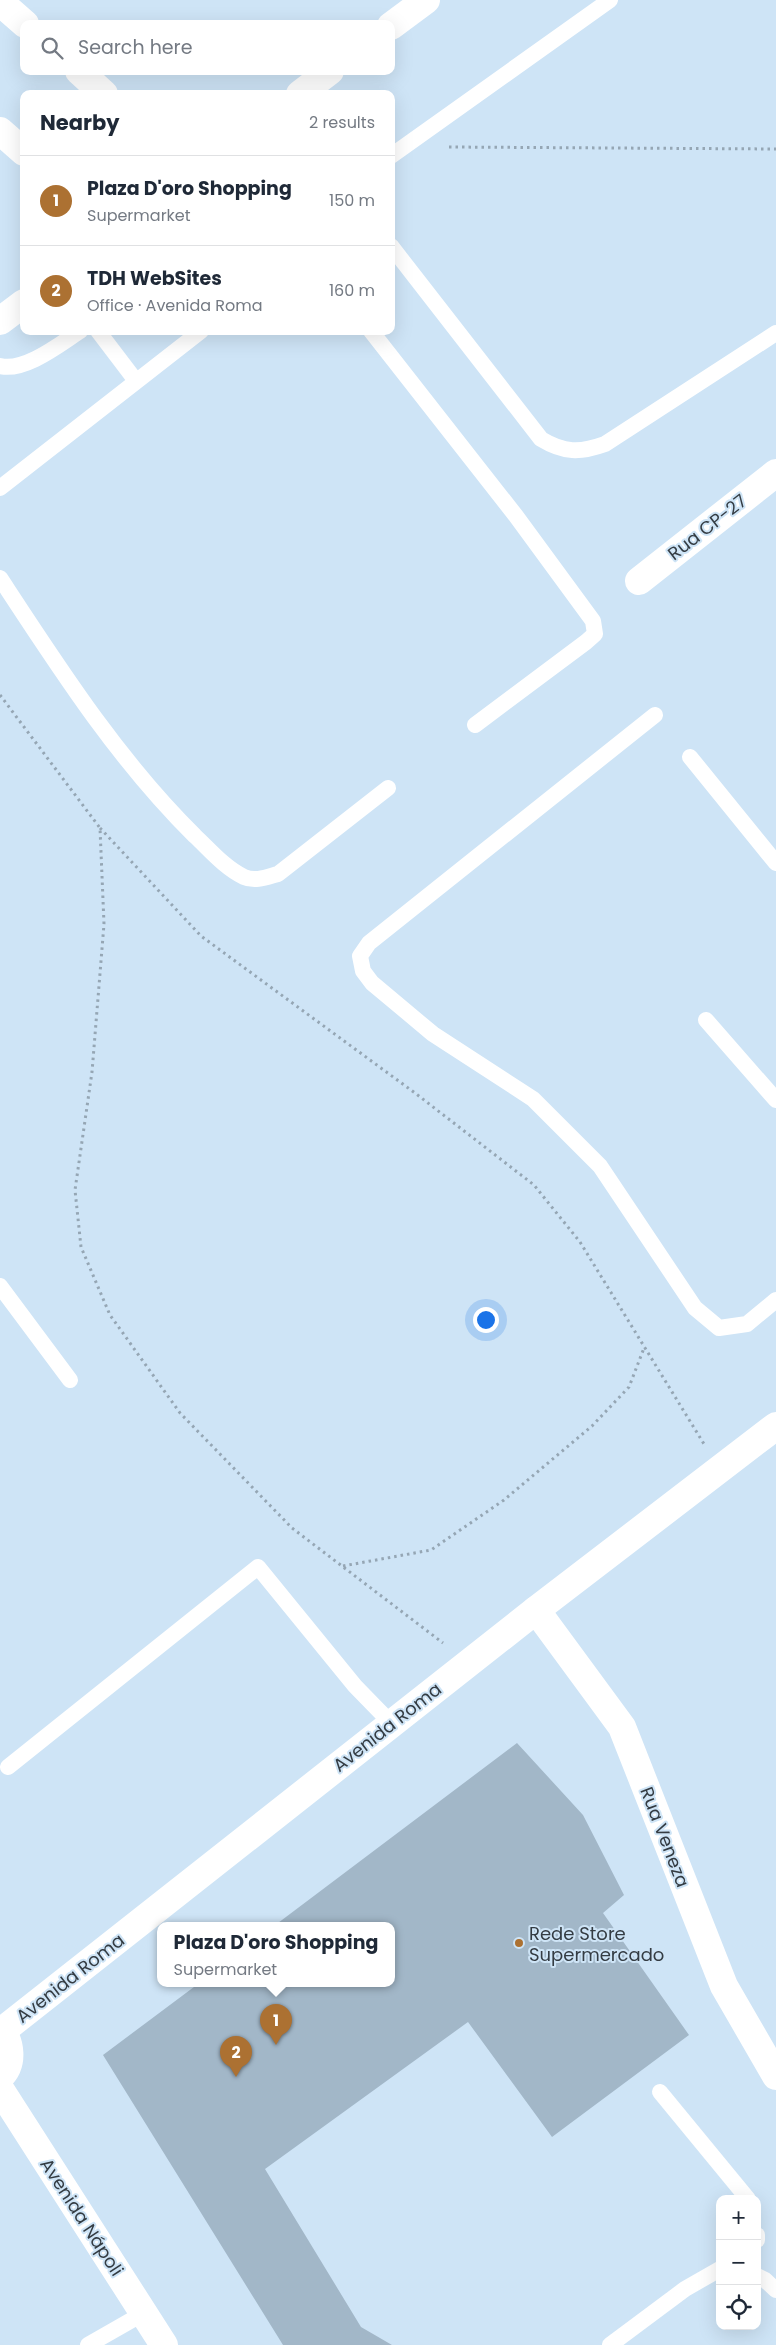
<!DOCTYPE html>
<html lang="en">
<head>
<meta charset="utf-8">
<style>
  :root { --surface:#fff; --page:#f6f6f7; --text:#1f2937; --muted:#747a83; --line:#e0e1e3; --accent:#ac7132 }
  body { margin:0; font-family:Poppins,sans-serif; background:var(--page); color:var(--text) }
  .controls { position:absolute; right:15px; bottom:15px; display:grid; overflow:hidden; border-radius:10px; box-shadow:0 5px 20px #0002 }
  .controls button { width:45px; height:45px; display:grid; place-items:center; padding:0; border:0; border-bottom:1px solid var(--line); background:var(--surface); color:var(--text); font:25px sans-serif }
  .you { position:absolute; left:485px; top:1319px; width:18px; height:18px; margin:-12px; border:4px solid #fff; border-radius:50%; background:#1a73e8; box-shadow:0 0 0 8px #1a73e833 }
  .badge { display:grid; place-items:center; width:32px; height:32px; border-radius:50%; background:var(--accent); color:#fff; font-size:16px; font-weight:700 }
  .pin { position:absolute; translate:-50% -41px; filter:drop-shadow(0 1px 2px #0008) }
  .pin::after { content:''; position:absolute; top:26px; width:18px; height:15px; background:inherit; clip-path:polygon(0 0,100% 0,50% 100%) }
  .popup { position:absolute; left:157px; top:1922px; width:238px; height:65px; box-sizing:border-box; display:grid; place-content:center; border-radius:10px; background:var(--surface); filter:drop-shadow(0 1px 4px #0005); font-size:16px; white-space:nowrap; color:var(--muted) }
  .popup b { font-size:19px; color:var(--text) }
  .popup::after { content:''; position:absolute; left:50%; top:100%; margin-left:-10px; border:10px solid transparent; border-top-color:var(--surface) }
  .list { margin:0; padding:0; list-style:none }
  h2 { display:flex; justify-content:space-between; align-items:center; height:65px; margin:0; padding:0 20px; font-size:21px }
  h2 small { font-size:16px; font-weight:400; color:var(--muted) }
  .list li { display:grid; grid-template-columns:32px 1fr auto; gap:15px; align-items:center; box-sizing:border-box; height:90px; padding:0 20px; border-top:1px solid var(--line) }
  .list b { display:block; font-size:19px; white-space:nowrap }
  .list p { margin:0; font-size:16px; white-space:nowrap; color:var(--muted) }
  .list em { font-size:16px; font-style:normal; color:var(--muted) }
  .icon { flex:none; width:28px; height:28px; fill:none; stroke:currentColor; stroke-width:2; stroke-linecap:round; stroke-linejoin:round }
  .map { position:relative; flex:none; width:776px; height:2345px; overflow:hidden }
  .search { position:absolute; background:var(--surface); box-shadow:0 5px 20px #0002; left:20px; top:20px; width:375px; height:55px; display:flex; align-items:center; gap:12px; box-sizing:border-box; padding:0 18px; border-radius:10px; color:var(--muted); font-size:19px }
  .panel { position:absolute; background:var(--surface); box-shadow:0 5px 20px #0002; left:20px; top:90px; width:375px; height:245px; border-radius:10px }
  .map>svg:first-child { display:block }
  .building { fill:#a2b7c8 }
  .lines { fill:none; stroke-linecap:round; stroke-linejoin:round }
  .path { stroke:#95a6b4; stroke-width:3; stroke-dasharray:2.5 4; stroke-linecap:butt }
  .service { stroke:#fff; stroke-width:16 }
  .minor { stroke:#fff; stroke-width:28 }
  .tertiary { stroke:#fff; stroke-width:28 }
  .poi-dot { fill:#ac7132; stroke:#cee4f6; stroke-width:2 }
  .labels { text-anchor:middle; dominant-baseline:central; stroke-width:4; stroke-linejoin:round; paint-order:stroke }
  .street-label { font-size:18px; fill:#343c43; stroke:#cee4f6 }
  .poi-label { font-size:18px; fill:#343c43; stroke:#cee4f6; text-anchor:start }
</style>
</head>
<body>
<div class="map">
<svg width="776" height="2345" viewBox="0 0 776 2345">
  <rect width="100%" height="100%" fill="#cee4f6"/>
  <polygon class="building" points="517,1743 583,1815 624,1895 603,1913 689,2035 552,2137 468,2022 265,2169 361,2327 392,2345 283,2345 103,2055 198,1984 391,1984 391,1926 274,1926"/>
  <g class="lines">
    <g class="path">
      <polyline points="449,147 776,149"/>
      <polyline points="0,695 100,828 104,924 92,1072 75,1190 81,1247 110,1315 180,1413 292,1528 443,1643"/>
      <polyline points="100,828 201,936 415,1093 534,1185 580,1242 704,1444"/>
      <polyline points="343,1566 431,1550 504,1500 592,1426 629,1387 644,1348"/>
    </g>
    <g class="service">
      <polyline points="391,156 610,0"/>
      <path d="M391 246 541 439C564 453 580 453 605 444L776 333"/>
      <polyline points="98,331 136,381"/>
      <polyline points="371,331 516,516 593,621 595,634 586,642 475,725"/>
      <path d="M0 366C25 372 60 344 80 331"/>
      <polyline points="0,488 201,331"/>
      <path d="M0 578C59 668 118 760 195 836 210 850 225 868 244 877 255 882 267 877 278 874L388 788"/>
      <polyline points="655,715 369,943 360,956 363,971 372,983 433,1034 533,1099 600,1166 695,1308 719,1328 747,1324 776,1300"/>
      <polyline points="690,757 776,863"/>
      <polyline points="706,1020 776,1100"/>
      <polyline points="0,1286 70,1380"/>
      <polyline points="8,1767 258,1567 355,1686 392,1724"/>
      <polyline points="660,2092 748,2199"/>
      <polyline points="757,2235 757,2240"/>
      <polyline points="757,2276 765,2280 776,2290"/>
      <polyline points="88,2345 144,2313"/>
      <polyline points="610,2345 685,2289 720,2269"/>
    </g>
    <g class="minor">
      <polyline points="0,321 24,303"/>
      <polyline points="639,581 776,473"/>
      <polyline points="536,1610 622,1727 724,1986 776,2076"/>
      <path d="M0 2029C11 2042 14 2064 0 2077"/>
      <polyline points="2,2031 536,1610 776,1426"/>
      <polyline points="0,2089 164,2345"/>
    </g>
    <g class="tertiary">
      <polyline points="0,2 25,24"/>
      <polyline points="391,26 426,0"/>
      <polyline points="79,71 104,94"/>
      <polyline points="300,94 330,71"/>
      <polyline points="0,131 24,152"/>
    </g>
  </g>
  <circle class="poi-dot" cx="519" cy="1943" r="5"/>
  <g class="labels">
    <g class="street-label">
      <text transform="translate(707 527) rotate(-38)">Rua CP-27</text>
      <text transform="translate(387 1727) rotate(-38)">Avenida Roma</text>
      <text transform="translate(665 1837) rotate(69)">Rua Veneza</text>
      <text transform="translate(70 1978) rotate(-38)">Avenida Roma</text>
      <text transform="translate(82 2217) rotate(57)">Avenida Nápoli</text>
    </g>
    <g class="poi-label">
      <text x="529" y="1933">Rede Store<tspan x="529" dy="21">Supermercado</tspan></text>
    </g>
  </g>
</svg>
<div class="controls">
<button>+</button>
<button>−</button>
<button><svg class="icon" aria-label="locate" viewBox="0 0 24 24"><circle cx="12" cy="12" r="6"/><path d="M12 2v4M12 18v4M2 12h4M18 12h4"/></svg></button>
</div>
<div class="you"></div>
<div class="pin badge" style="left:276px;top:2045px">1</div>
<div class="popup"><b>Plaza D'oro Shopping</b>Supermarket</div>
<div class="pin badge" style="left:236px;top:2077px">2</div>
<div class="search"><svg class="icon" aria-label="search" viewBox="0 0 24 24"><circle cx="10" cy="10" r="6"/><path d="M15 15l6 6"/></svg>Search here</div>
<section class="panel">
<h2>Nearby<small>2 results</small></h2>
<ul class="list">
<li><span class="badge">1</span><div><b>Plaza D'oro Shopping</b><p>Supermarket</p></div><em>150 m</em></li>
<li><span class="badge">2</span><div><b>TDH WebSites</b><p>Office · Avenida Roma</p></div><em>160 m</em></li>
</ul>
</section>
</div>
</body>
</html>
